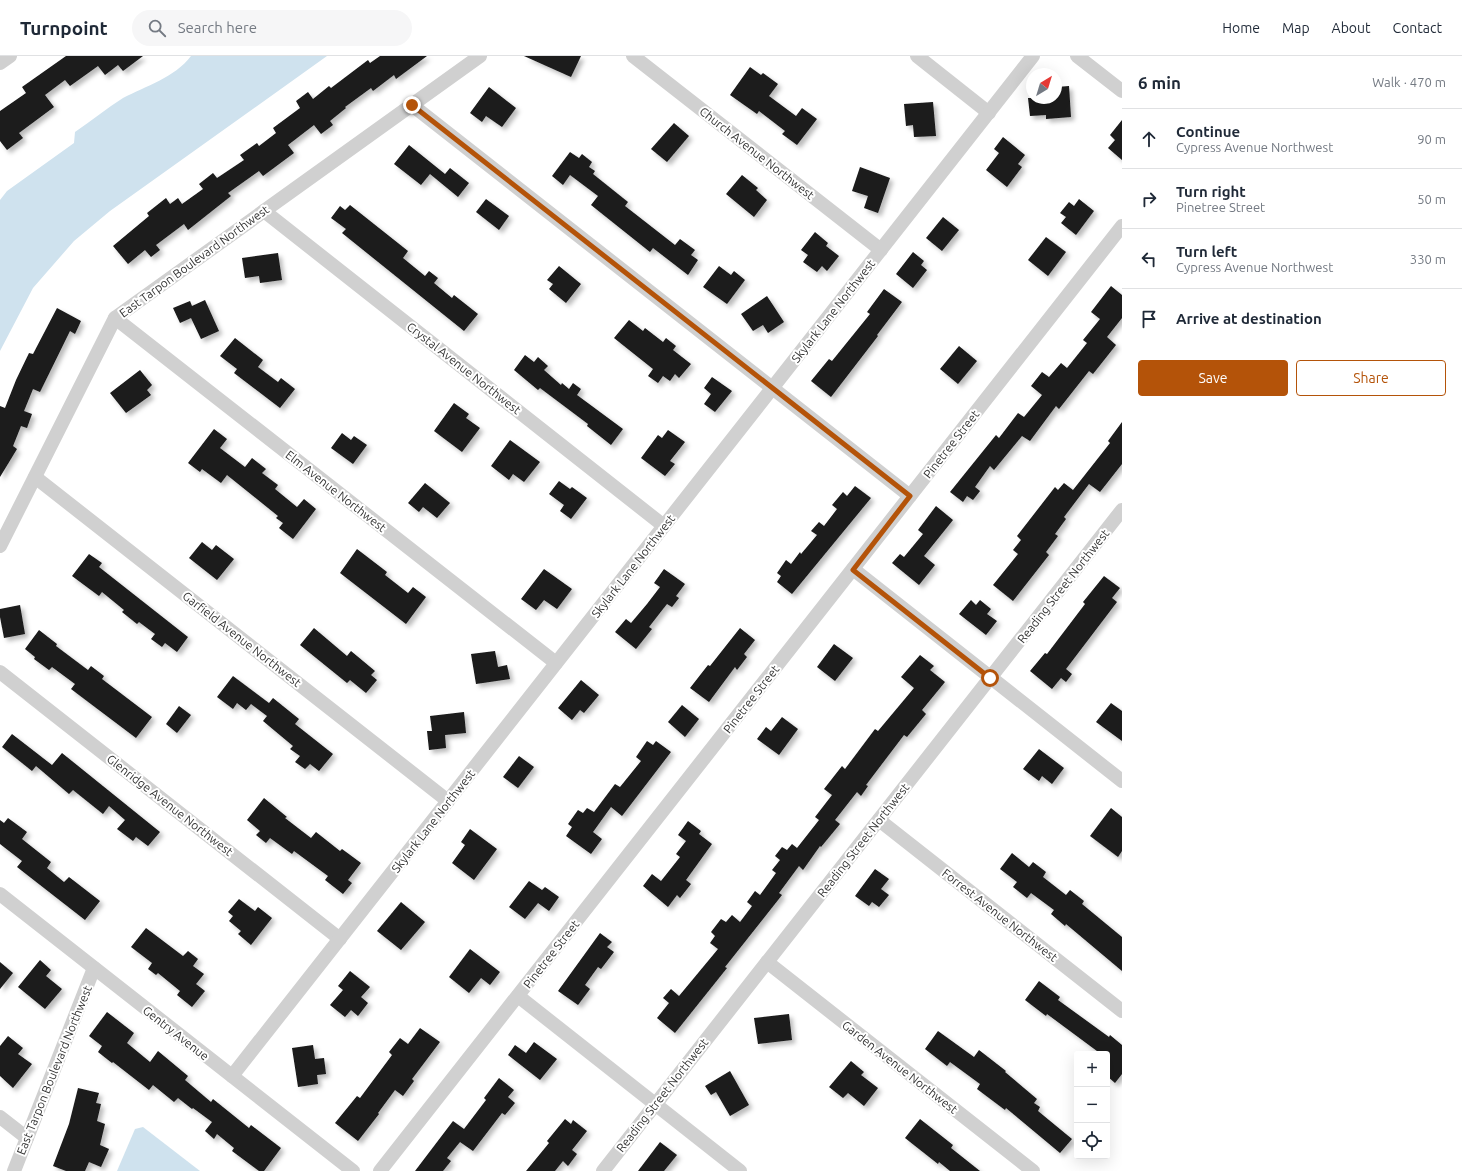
<!DOCTYPE html>
<html lang="en">
<head>
<meta charset="utf-8">
<style>
  :root { --surface:#fff; --page:#f6f6f7; --text:#1f2937; --muted:#747a83; --line:#e0e1e3; --accent:#b45309 }
  body { margin:0; font-family:Ubuntu,sans-serif; background:var(--page); color:var(--text) }
  .controls { position:absolute; right:12px; bottom:12px; display:grid; overflow:hidden; border-radius:4px; box-shadow:0 4px 16px #0002 }
  .controls button { width:36px; height:36px; display:grid; place-items:center; padding:0; border:0; border-bottom:1px solid var(--line); background:var(--surface); color:var(--text); font:20px sans-serif }
  .compass { position:absolute; left:1026px; top:12px; width:36px; height:36px; border-radius:50%; background:var(--surface); box-shadow:0 4px 16px #0002; rotate:38deg }
  .stop { position:absolute; width:12px; height:12px; margin:-9px; border:3px solid #b45309; border-radius:50%; background:#fff }
  .stop.end { background:#b45309; border-color:#fff; box-shadow:0 1px 4px #0008 }
  .list { margin:0; padding:0; list-style:none }
  h2 { display:flex; justify-content:space-between; align-items:center; height:52px; margin:0; padding:0 16px; font-size:17px }
  h2 small { font-size:13px; font-weight:400; color:var(--muted) }
  .list li { display:grid; grid-template-columns:26px 1fr auto; gap:12px; align-items:center; box-sizing:border-box; height:60px; padding:0 16px; border-top:1px solid var(--line) }
  .list b { display:block; font-size:15px; white-space:nowrap }
  .list p { margin:0; font-size:13px; white-space:nowrap; color:var(--muted) }
  .list em { font-size:13px; font-style:normal; color:var(--muted) }
  .actions { display:flex; gap:8px; padding:12px 16px }
  .actions a { flex:1; padding:9px 0; border:1px solid var(--accent); border-radius:4px; text-align:center; font-size:14px; color:var(--accent) }
  .actions .main { background:var(--accent); color:#fff }
  .icon { flex:none; width:22px; height:22px; fill:none; stroke:currentColor; stroke-width:2; stroke-linecap:round; stroke-linejoin:round }
  .map { position:relative; flex:none; width:1122px; height:1115px; overflow:hidden }
  header { display:flex; align-items:center; gap:24px; box-sizing:border-box; height:56px; padding:0 20px; background:var(--surface); border-bottom:1px solid var(--line) }
  header strong { font-size:19px }
  nav { display:flex; gap:22px; margin-inline-start:auto; font-size:14px }
  .search { width:280px; height:36px; background:var(--page); display:flex; align-items:center; gap:10px; box-sizing:border-box; padding:0 14px; border-radius:22px; color:var(--muted); font-size:15px }
  main { display:flex }
  aside { flex:1; background:var(--surface) }
  .map>svg:first-child { display:block }
  .water { fill:#cfe2ee }
  .building { fill:#1a1a1a; filter:url(#shadow) }
  .lines { fill:none; stroke-linecap:round; stroke-linejoin:round }
  .street { stroke:#d0d0d0; stroke-width:14 }
  .route { stroke:#b45309; stroke-width:5 }
  .labels { text-anchor:middle; dominant-baseline:central; stroke-width:4; stroke-linejoin:round; paint-order:stroke }
  .street-label { font-size:12px; fill:#333; stroke:#fff }
</style>
</head>
<body>
<header>
<strong>Turnpoint</strong>
<div class="search"><svg class="icon" aria-label="search" viewBox="0 0 24 24"><circle cx="10" cy="10" r="6"/><path d="M15 15l6 6"/></svg>Search here</div>
<nav><a>Home</a><a>Map</a><a>About</a><a>Contact</a></nav>
</header>
<main>
<div class="map">
<svg width="1122" height="1115" viewBox="0 0 1122 1115">
  <defs>
    <filter id="shadow"><feDropShadow dx="3.5" dy="3.5" stdDeviation="2" flood-color="#0004"/></filter>
  </defs>
  <rect width="100%" height="100%" fill="#fff"/>
  <g class="water">
    <path d="M191 0H327L110 155 74 185 33 232 0 295V144L7 135 74 87 75 76C91 65 107 52 123 42 146 30 174 22 191 0Z"/>
    <polygon points="143,1071 200,1115 117,1115 135,1073"/>
  </g>
  <g class="building">
    <polygon points="66,0 143,0 123,15 118,9 105,19 98,10 70,30 65,24 45,39 54,51 19,77 23,82 7,94 0,85 0,55 26,37 22,31"/>
    <polygon points="380,0 427,0 396,23 394,19 373,35 371,32 345,51 346,52 330,65 333,69 321,78 314,69 288,89 294,97 263,120 259,115 228,137 231,140 188,174 184,168 156,189 160,194 151,201 145,194 128,208 113,190 149,160 147,157 166,142 170,148 178,142 182,148 203,133 199,128 213,117 217,122 244,104 240,99 257,87 259,90 276,77 273,72 300,52 296,45 308,36 313,43 329,30 331,32 368,4 370,7"/>
    <polygon points="524,0 581,0 571,21"/>
    <polygon points="750,11 761,19 763,17 778,28 769,40 796,60 802,52 817,63 797,89 782,78 785,75 759,55 757,58 730,39"/>
    <polygon points="1069,30 1071,61 1046,63 1046,59 1030,60 1028,42 1056,42 1056,38 1058,38 1057,31"/>
    <polygon points="489,31 516,52 502,71 486,60 482,66 470,57"/>
    <polygon points="933,46 936,80 914,81 913,69 906,70 904,48"/>
    <polygon points="1122,64 1122,104 1108,92 1115,84 1110,79"/>
    <polygon points="674,67 689,80 667,106 651,93"/>
    <polygon points="1003,81 1025,99 1018,108 1022,111 1007,131 986,114 999,97 994,93"/>
    <polygon points="409,89 445,118 450,112 469,127 458,141 430,118 421,129 394,108"/>
    <polygon points="570,96 579,102 582,98 592,106 589,111 595,115 593,118 628,146 625,150 675,189 680,183 695,194 691,199 698,204 688,219 653,192 650,196 591,149 598,140 570,119 563,129 552,120"/>
    <polygon points="860,111 890,122 878,157 864,152 868,140 852,135"/>
    <polygon points="742,119 758,132 756,134 767,144 754,161 726,138"/>
    <polygon points="486,143 509,160 499,174 476,156"/>
    <polygon points="1079,143 1094,155 1076,179 1061,167 1066,161 1060,157 1069,146 1074,150"/>
    <polygon points="350,149 408,195 403,202 425,220 429,215 438,222 434,227 452,242 454,239 478,258 464,275 342,177 346,173 331,162 340,150 345,154"/>
    <polygon points="943,161 959,174 942,195 926,182"/>
    <polygon points="815,176 828,187 826,190 839,200 827,215 822,210 817,216 803,206 808,199 801,194"/>
    <polygon points="1046,181 1066,196 1048,220 1028,204"/>
    <polygon points="913,196 924,205 921,209 927,214 913,232 896,218"/>
    <polygon points="278,197 282,224 260,227 259,220 245,222 242,202"/>
    <polygon points="559,210 581,228 566,247 549,233 553,228 547,224"/>
    <polygon points="719,210 731,219 734,215 745,224 727,248 703,231"/>
    <polygon points="1111,230 1122,239 1122,262 1107,281 1116,289 1093,318 1089,315 1059,353 1056,350 1030,385 1022,380 994,414 990,410 975,431 980,435 973,444 967,440 963,446 950,436 996,379 999,382 1018,357 1024,361 1042,339 1031,330 1042,316 1049,321 1061,307 1067,312 1087,287 1083,284 1100,263 1091,256"/>
    <polygon points="884,233 902,246 877,279 878,280 831,341 811,325 829,303 832,305 870,258 867,256"/>
    <polygon points="767,240 784,266 768,277 763,269 753,275 741,258"/>
    <polygon points="205,244 219,275 201,283 191,262 180,267 173,252 190,245 192,250"/>
    <polygon points="57,252 81,265 75,278 70,275 40,336 33,333 24,355 32,358 27,372 21,370 13,390 17,393 0,421 0,350 5,352 16,324 29,297 33,298"/>
    <polygon points="629,264 643,275 645,272 663,286 666,282 676,290 673,294 691,308 679,322 675,318 670,325 663,320 658,327 648,320 653,313 614,282"/>
    <polygon points="235,282 263,304 258,311 278,326 281,322 295,333 280,352 234,317 237,313 220,300"/>
    <polygon points="959,290 977,305 958,328 940,313"/>
    <polygon points="525,299 534,306 538,301 548,310 544,314 561,329 562,327 569,333 573,327 581,333 577,339 623,373 611,389 587,370 588,368 540,332 538,334 514,314"/>
    <polygon points="140,314 152,329 147,334 151,339 126,357 110,337"/>
    <polygon points="712,321 732,335 715,356 704,348 711,338 704,332"/>
    <polygon points="454,347 469,358 466,362 480,372 462,396 434,375"/>
    <polygon points="1122,366 1122,408 1100,436 1089,428 1064,461 1066,463 1055,478 1058,480 1046,496 1049,499 1013,545 993,529 1018,498 1013,494 1021,484 1017,480 1055,431 1058,434 1064,427 1073,434 1110,387 1108,385"/>
    <polygon points="214,373 227,383 220,392 245,411 252,402 266,413 262,417 278,429 275,433 297,451 304,443 316,453 293,483 279,472 283,467 276,462 278,460 227,419 221,427 202,413 200,416 188,407"/>
    <polygon points="668,374 685,386 670,405 675,408 665,420 641,402 658,379 662,382"/>
    <polygon points="342,377 351,384 354,380 367,389 353,408 331,392"/>
    <polygon points="510,384 540,406 524,426 513,418 509,424 491,410"/>
    <polygon points="559,425 570,433 572,431 587,442 571,463 560,455 564,449 549,438"/>
    <polygon points="425,427 450,447 437,462 423,451 419,456 408,447"/>
    <polygon points="855,430 871,442 792,538 777,526 781,520 777,517 786,504 791,508 800,496 801,498 817,479 811,475 819,466 824,470 837,453 832,449 843,436 847,440"/>
    <polygon points="936,450 953,464 924,500 935,509 919,529 892,507 900,498 904,501 923,478 918,474"/>
    <polygon points="202,486 212,494 216,489 234,503 217,524 189,502"/>
    <polygon points="357,493 387,516 385,519 408,537 413,531 426,541 406,568 340,517"/>
    <polygon points="89,498 102,507 99,511 188,581 177,596 165,587 162,591 151,583 155,578 139,566 137,568 122,556 124,554 102,536 99,540 72,520"/>
    <polygon points="544,513 572,533 557,553 544,544 536,554 521,543"/>
    <polygon points="664,513 685,528 676,540 679,542 672,551 667,548 663,553 649,571 652,573 636,593 615,576 626,563 631,567 647,548 660,531 654,527"/>
    <polygon points="1104,520 1120,532 1112,542 1117,546 1066,613 1072,618 1066,626 1061,622 1052,633 1030,615 1045,597 1047,598 1085,548 1083,546"/>
    <polygon points="971,544 976,549 980,544 991,553 987,558 997,565 986,579 959,558"/>
    <polygon points="20,549 25,578 4,582 0,561 0,553"/>
    <polygon points="314,572 347,600 351,595 375,615 371,619 377,624 366,637 350,624 347,627 300,589"/>
    <polygon points="740,572 755,584 744,598 747,601 737,614 735,611 709,646 690,632 708,609 710,610"/>
    <polygon points="39,574 57,588 56,590 88,614 91,610 104,620 102,623 152,661 136,682 71,633 75,628 52,611 49,614 34,603 35,601 25,593"/>
    <polygon points="834,588 853,602 835,625 817,611"/>
    <polygon points="495,595 498,611 507,609 510,623 476,628 471,598"/>
    <polygon points="920,599 934,610 930,614 945,626 922,654 926,658 907,681 904,679 866,729 868,730 861,740 857,736 835,764 840,768 821,791 820,790 803,814 799,810 779,837 782,839 725,911 727,912 675,977 657,962 669,947 663,942 671,933 679,940 718,893 710,887 715,880 711,876 721,863 726,866 732,859 740,866 752,850 747,846 755,835 760,839 776,817 772,814 780,804 775,800 782,791 787,794 792,788 797,792 819,764 815,761 832,739 824,733 842,710 845,713 875,673 878,675 914,632 901,621"/>
    <polygon points="233,620 269,647 273,642 299,663 295,668 333,698 319,715 310,708 305,713 295,706 300,700 290,693 293,690 263,665 267,660 251,648 246,654 237,647 233,653 217,641"/>
    <polygon points="581,624 599,639 584,657 580,654 572,664 558,652"/>
    <polygon points="1111,647 1122,655 1122,685 1096,666"/>
    <polygon points="682,649 699,663 685,681 668,666"/>
    <polygon points="179,650 191,659 177,677 166,668"/>
    <polygon points="464,656 466,677 445,679 446,692 429,694 427,675 432,675 430,660"/>
    <polygon points="782,661 798,673 779,699 757,683 766,671 771,675"/>
    <polygon points="12,678 52,709 62,697 160,776 148,790 136,781 133,785 117,773 125,764 109,750 103,758 73,734 69,738 36,710 32,715 2,691"/>
    <polygon points="647,685 653,689 656,685 671,696 622,760 611,751 593,776 602,783 591,798 566,780 572,771 568,768 578,754 583,757 587,752 594,756 615,728 620,731 641,705 636,701"/>
    <polygon points="1039,693 1064,712 1052,728 1042,720 1039,725 1023,713"/>
    <polygon points="519,700 534,711 518,732 503,721"/>
    <polygon points="264,742 287,761 285,762 311,782 316,776 340,795 342,793 361,807 348,824 352,827 343,838 325,824 328,820 294,795 292,798 270,782 266,787 256,779 260,775 247,764"/>
    <polygon points="1111,752 1122,761 1122,795 1118,801 1090,780"/>
    <polygon points="8,762 27,776 22,783 51,806 47,812 64,826 69,821 100,845 85,864 17,811 22,805 0,788 0,764 4,767"/>
    <polygon points="688,765 701,775 699,778 712,788 686,824 691,828 680,842 677,839 668,851 643,830 652,818 661,825 680,801 676,798 686,785 678,779"/>
    <polygon points="470,773 497,793 474,824 452,807 465,789 461,786"/>
    <polygon points="1012,797 1029,811 1033,806 1046,816 1043,821 1066,839 1070,834 1084,845 1082,848 1122,881 1122,915 1066,868 1065,870 1051,858 1054,854 1031,837 1027,842 1013,831 1017,826 1000,813"/>
    <polygon points="875,813 889,823 881,833 889,839 879,851 872,846 869,850 855,840"/>
    <polygon points="529,825 542,834 545,831 559,841 549,855 538,847 525,863 509,851"/>
    <polygon points="239,843 255,855 258,851 272,862 251,889 238,878 241,875 229,865 233,860 228,856"/>
    <polygon points="401,846 425,866 401,894 377,875"/>
    <polygon points="146,872 183,900 188,895 198,903 193,910 204,918 196,928 205,935 192,951 177,939 180,935 158,917 156,919 148,913 152,907 131,891"/>
    <polygon points="600,877 612,886 607,891 614,896 601,913 598,911 585,929 590,933 578,949 558,935"/>
    <polygon points="470,893 500,916 490,929 481,922 469,937 449,921"/>
    <polygon points="40,904 51,914 46,920 62,933 45,953 18,931"/>
    <polygon points="0,906 13,917 0,933"/>
    <polygon points="350,915 370,931 361,941 368,947 358,960 351,954 345,961 330,949 343,934 338,930"/>
    <polygon points="1039,925 1060,941 1058,944 1109,981 1110,979 1122,989 1122,1018 1115,1027 1107,1020 1107,998 1101,998 1047,958 1046,960 1025,944"/>
    <polygon points="107,956 134,977 127,987 150,1006 158,995 188,1020 185,1024 211,1046 213,1043 249,1072 251,1069 281,1092 264,1115 259,1115 232,1095 234,1092 217,1078 214,1083 205,1075 212,1066 193,1052 192,1053 178,1042 174,1046 153,1029 149,1034 113,1006 112,1007 98,996 102,990 89,980"/>
    <polygon points="789,958 792,984 758,988 754,962"/>
    <polygon points="420,972 440,986 412,1023 414,1025 403,1040 395,1034 378,1057 379,1058 358,1085 335,1067 357,1040 360,1042 392,999 389,996 400,982 408,988"/>
    <polygon points="938,975 974,1001 979,994 1006,1015 1005,1016 1037,1043 1034,1047 1040,1051 1038,1055 1072,1083 1060,1097 1006,1052 1005,1054 977,1033 980,1028 950,1006 947,1010 925,993"/>
    <polygon points="8,980 23,992 18,998 32,1008 13,1032 0,1020 0,990"/>
    <polygon points="534,986 557,1003 540,1024 508,999 515,989 526,997"/>
    <polygon points="313,989 315,1003 324,1002 326,1018 317,1019 318,1028 298,1031 292,992"/>
    <polygon points="851,1005 864,1016 861,1019 878,1032 864,1050 848,1037 843,1042 829,1031"/>
    <polygon points="730,1015 749,1049 730,1060 716,1036 711,1039 705,1030"/>
    <polygon points="499,1022 514,1034 508,1041 515,1047 505,1059 502,1057 473,1095 460,1086 447,1102 451,1105 443,1115 415,1115 453,1065 464,1073 486,1044 484,1042"/>
    <polygon points="78,1032 99,1037 96,1047 101,1048 97,1065 105,1068 100,1089 109,1093 101,1111 89,1106 85,1115 66,1115 53,1110 69,1068"/>
    <polygon points="565,1063 571,1068 573,1064 587,1075 572,1094 577,1098 568,1110 563,1105 555,1115 526,1115 549,1087 547,1085"/>
    <polygon points="920,1063 953,1089 951,1092 980,1115 950,1115 939,1106 938,1108 905,1082"/>
    <polygon points="660,1086 677,1099 664,1115 638,1115"/>
  </g>
  <g class="lines">
    <g class="street">
      <polyline points="633,0 881,194"/>
      <polyline points="917,0 989,57"/>
      <polyline points="1077,0 1122,35"/>
      <polyline points="0,7 10,0"/>
      <polyline points="412,49 910,440"/>
      <polyline points="264,155 664,470"/>
      <polyline points="115,262 556,607"/>
      <polyline points="35,421 448,745"/>
      <polyline points="0,490 115,262 480,0"/>
      <polyline points="853,513 1122,725"/>
      <polyline points="0,616 340,883"/>
      <polyline points="879,764 1122,955"/>
      <polyline points="0,838 353,1115"/>
      <polyline points="767,906 1033,1115"/>
      <polyline points="518,940 740,1115"/>
      <polyline points="232,1020 1033,0"/>
      <polyline points="0,1061 27,1082"/>
      <polyline points="14,1115 94,912"/>
      <polyline points="380,1115 1122,170"/>
      <polyline points="603,1115 1122,454"/>
    </g>
  </g>
  <g class="lines">
    <polyline class="route" points="412,49 910,440 853,514 990,622"/>
  </g>
  <g class="labels">
    <g class="street-label">
      <text transform="translate(757 97) rotate(38)">Church Avenue Northwest</text>
      <text transform="translate(194 205) rotate(-36)">East Tarpon Boulevard Northwest</text>
      <text transform="translate(833 255) rotate(-52)">Skylark Lane Northwest</text>
      <text transform="translate(464 312) rotate(38)">Crystal Avenue Northwest</text>
      <text transform="translate(951 388) rotate(-52)">Pinetree Street</text>
      <text transform="translate(336 435) rotate(38)">Elm Avenue Northwest</text>
      <text transform="translate(633 510) rotate(-52)">Skylark Lane Northwest</text>
      <text transform="translate(1063 530) rotate(-52)">Reading Street Northwest</text>
      <text transform="translate(242 583) rotate(38)">Garfield Avenue Northwest</text>
      <text transform="translate(751 643) rotate(-52)">Pinetree Street</text>
      <text transform="translate(170 749) rotate(38)">Glenridge Avenue Northwest</text>
      <text transform="translate(433 765) rotate(-52)">Skylark Lane Northwest</text>
      <text transform="translate(863 784) rotate(-52)">Reading Street Northwest</text>
      <text transform="translate(1000 859) rotate(38)">Forrest Avenue Northwest</text>
      <text transform="translate(551 898) rotate(-52)">Pinetree Street</text>
      <text transform="translate(176 977) rotate(38)">Gentry Avenue</text>
      <text transform="translate(900 1011) rotate(38)">Garden Avenue Northwest</text>
      <text transform="translate(54 1014) rotate(-68)">East Tarpon Boulevard Northwest</text>
      <text transform="translate(662 1039) rotate(-52)">Reading Street Northwest</text>
    </g>
  </g>
</svg>
<div class="controls">
<button>+</button>
<button>−</button>
<button><svg class="icon" aria-label="locate" viewBox="0 0 24 24"><circle cx="12" cy="12" r="6"/><path d="M12 2v4M12 18v4M2 12h4M18 12h4"/></svg></button>
</div>
<svg class="compass" viewBox="-18 -18 36 36"><path d="M0-13l5 13h-10z" fill="#e53935"/><path d="M0 13l5-13h-10z" fill="#747a83"/></svg>
<div class="stop" style="left:990px;top:622px"></div>
<div class="stop end" style="left:412px;top:49px"></div>
</div>
<aside>
<h2>6 min<small>Walk · 470 m</small></h2>
<ul class="list">
<li><svg class="icon" aria-label="ahead" viewBox="0 0 24 24"><path d="M12 20V5M6 11l6-6 6 6"/></svg><div><b>Continue</b><p>Cypress Avenue Northwest</p></div><em>90 m</em></li>
<li><svg class="icon" aria-label="right" viewBox="0 0 24 24"><path d="M7 20v-9h11M14 6l5 5-5 5"/></svg><div><b>Turn right</b><p>Pinetree Street</p></div><em>50 m</em></li>
<li><svg class="icon" aria-label="left" viewBox="0 0 24 24"><path d="M17 20v-9H6M10 6l-5 5 5 5"/></svg><div><b>Turn left</b><p>Cypress Avenue Northwest</p></div><em>330 m</em></li>
<li><svg class="icon" aria-label="arrive" viewBox="0 0 24 24"><path d="M6 21V4h12l-3 4 3 4H6"/></svg><div><b>Arrive at destination</b></div></li>
</ul>
<div class="actions"><a class="main">Save</a><a>Share</a></div>
</aside>
</main>
</body>
</html>
